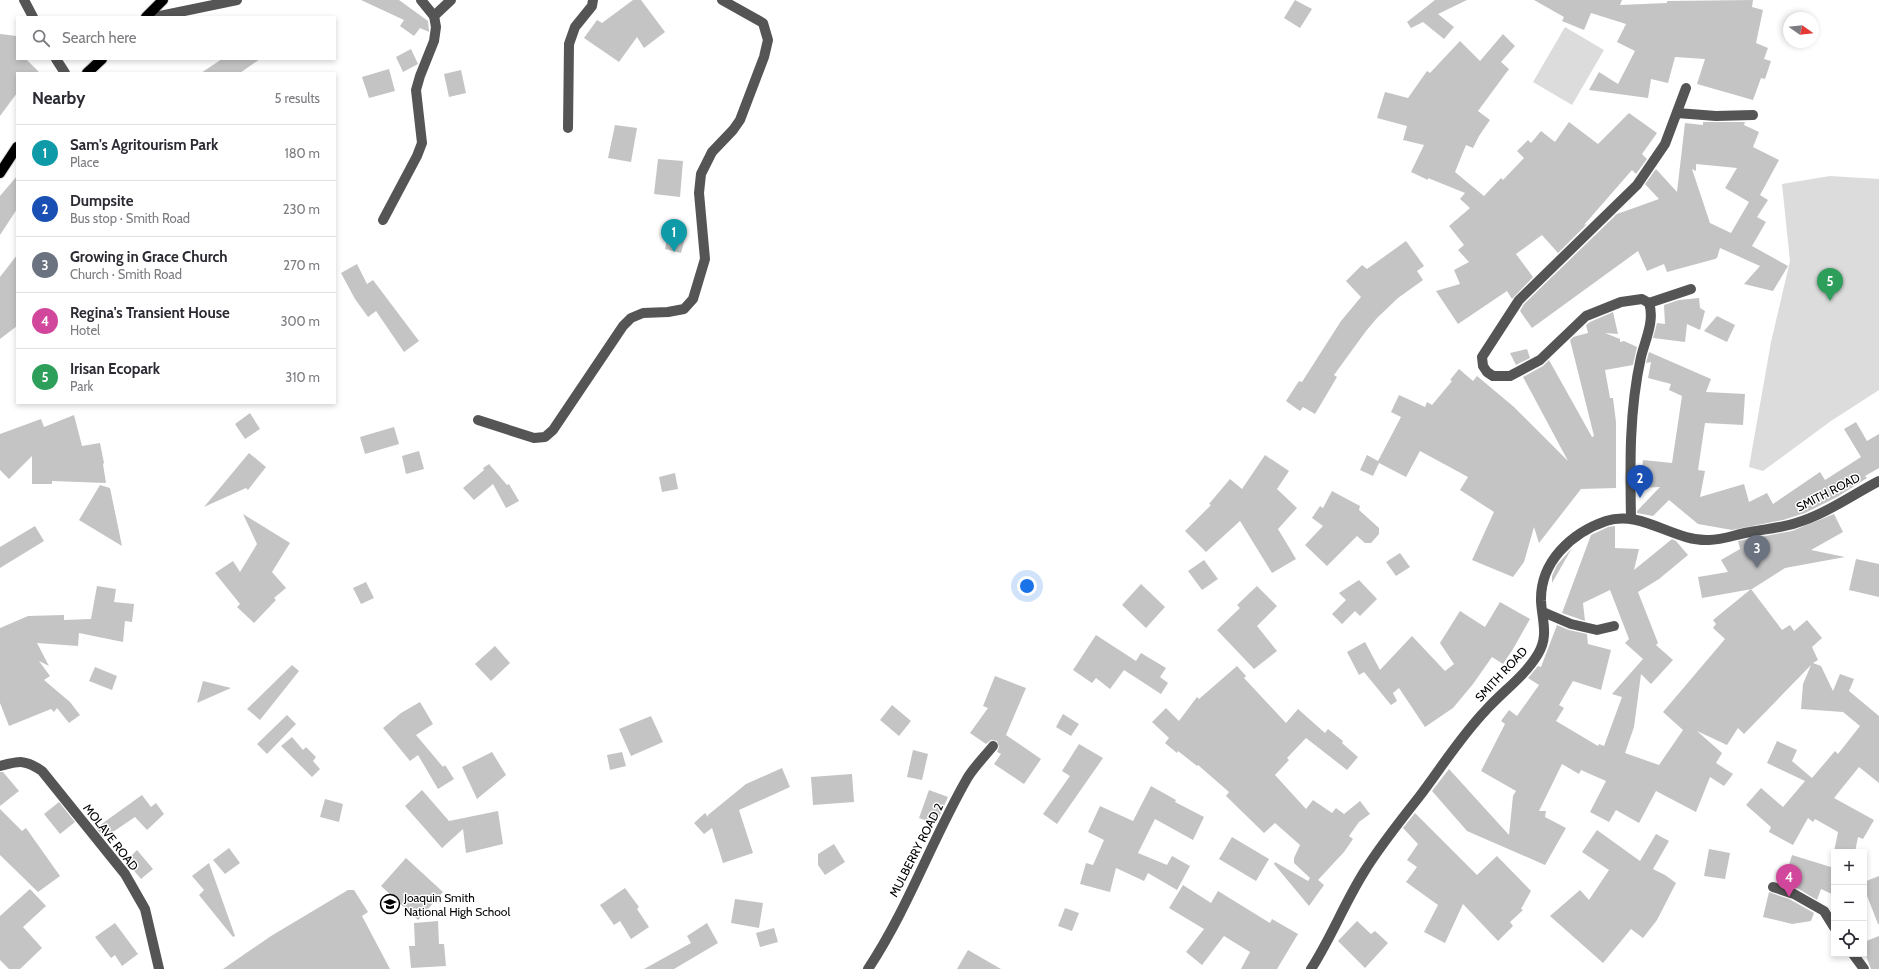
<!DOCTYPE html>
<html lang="en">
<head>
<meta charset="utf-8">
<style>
  :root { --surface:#fff; --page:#f7f7f7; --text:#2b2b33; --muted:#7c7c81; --line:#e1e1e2; --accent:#0f766e }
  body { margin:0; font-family:Cabin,sans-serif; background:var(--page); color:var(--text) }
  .controls { position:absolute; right:12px; bottom:12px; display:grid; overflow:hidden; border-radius:0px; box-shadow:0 2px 6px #0003 }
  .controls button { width:36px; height:36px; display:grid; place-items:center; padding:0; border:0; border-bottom:1px solid var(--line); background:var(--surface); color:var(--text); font:20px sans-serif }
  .compass { position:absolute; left:1783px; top:12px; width:36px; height:36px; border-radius:50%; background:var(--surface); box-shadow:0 2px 6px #0003; rotate:104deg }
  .you { position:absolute; left:1027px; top:586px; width:14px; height:14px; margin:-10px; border:3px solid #fff; border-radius:50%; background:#1a73e8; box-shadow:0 0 0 6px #1a73e833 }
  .badge { display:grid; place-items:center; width:26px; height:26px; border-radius:50%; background:var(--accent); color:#fff; font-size:13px; font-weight:700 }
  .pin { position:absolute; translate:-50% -33px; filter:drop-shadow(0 1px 2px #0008) }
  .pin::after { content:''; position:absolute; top:21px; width:14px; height:12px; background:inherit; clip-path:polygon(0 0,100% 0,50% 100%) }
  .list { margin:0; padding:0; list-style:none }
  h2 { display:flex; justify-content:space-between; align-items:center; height:52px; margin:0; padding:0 16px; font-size:17px }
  h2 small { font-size:13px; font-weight:400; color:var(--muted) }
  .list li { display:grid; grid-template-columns:26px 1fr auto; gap:12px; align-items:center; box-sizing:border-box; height:56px; padding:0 16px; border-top:1px solid var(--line) }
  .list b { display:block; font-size:15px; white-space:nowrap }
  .list p { margin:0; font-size:13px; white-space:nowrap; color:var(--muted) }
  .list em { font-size:13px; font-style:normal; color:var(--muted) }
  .icon { flex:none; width:22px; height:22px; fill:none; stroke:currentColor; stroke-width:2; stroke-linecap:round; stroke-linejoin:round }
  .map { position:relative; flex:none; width:1879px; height:969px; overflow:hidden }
  .search { position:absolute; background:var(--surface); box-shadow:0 2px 6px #0003; left:16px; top:16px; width:320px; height:44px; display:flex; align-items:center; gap:10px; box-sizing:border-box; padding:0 14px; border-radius:0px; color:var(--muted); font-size:15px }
  .panel { position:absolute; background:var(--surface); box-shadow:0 2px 6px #0003; left:16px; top:72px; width:320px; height:332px; border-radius:0px }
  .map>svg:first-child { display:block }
  .green { fill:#dcdcdc }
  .building { fill:#c4c4c4; fill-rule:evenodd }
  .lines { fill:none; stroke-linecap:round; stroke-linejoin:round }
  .major-casing { stroke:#dbdbdb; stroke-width:12 }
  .minor { stroke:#555; stroke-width:10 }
  .major { stroke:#000; stroke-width:10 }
  .labels { text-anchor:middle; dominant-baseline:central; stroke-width:3; stroke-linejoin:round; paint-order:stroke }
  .street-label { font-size:12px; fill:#000; stroke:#fff }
  .poi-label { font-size:12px; fill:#000; stroke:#fff; text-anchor:start }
</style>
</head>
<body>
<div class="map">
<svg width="1879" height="969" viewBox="0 0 1879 969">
  <rect width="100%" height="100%" fill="#fff"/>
  <g class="green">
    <polygon points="1565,27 1604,50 1572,105 1533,82"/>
    <polygon points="1830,176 1879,179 1879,390 1831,421 1763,471 1749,467 1771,342 1790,261 1782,184"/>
  </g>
  <g class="building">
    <polygon points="361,0 399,0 428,21 429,32 420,28 414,36 400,26 404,20"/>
    <polygon points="633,0 641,0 665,32 644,48 637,37 619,62 584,38 597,20 602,23"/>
    <polygon points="1295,0 1312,9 1300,28 1284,18"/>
    <polygon points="1435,0 1467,0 1438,14 1454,27 1444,39 1423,22 1411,28 1407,22"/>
    <polygon points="1534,0 1622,0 1620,5 1667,3 1667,1 1753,0 1752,7 1763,10 1756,43 1768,48 1764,59 1771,61 1765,79 1761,78 1753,100 1697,84 1705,59 1675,57 1668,83 1651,79 1648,98 1589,90 1599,72 1618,84 1635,51 1617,42 1626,24 1591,13 1584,30 1562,21 1564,17"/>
    <polygon points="0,34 17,36 17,59 26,59 40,73 17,73 17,93 0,116"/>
    <polygon points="1503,34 1515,46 1501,62 1509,69 1478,111 1490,120 1479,136 1473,148 1466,145 1455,172 1484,196 1501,178 1503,180 1524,158 1517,151 1528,140 1531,143 1541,131 1555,142 1569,122 1598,144 1629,113 1657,133 1642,154 1647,159 1636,174 1632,170 1584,225 1587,224 1558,253 1542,235 1516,254 1533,277 1512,299 1507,291 1458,324 1436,291 1460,284 1454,270 1469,262 1458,250 1464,245 1449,226 1470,208 1460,199 1465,193 1428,178 1428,180 1411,172 1424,145 1403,140 1407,126 1377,118 1385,92 1408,98 1427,71 1430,73 1460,41 1480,61"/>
    <polygon points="411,49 418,64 403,72 396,57"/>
    <polygon points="222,59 260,59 240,73 201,73"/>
    <polygon points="389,69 395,91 369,98 362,77"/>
    <polygon points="461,70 466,93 449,97 444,74"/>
    <path d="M1703 122H1745L1744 125 1759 132 1753 147 1779 160 1760 195 1768 200 1757 217 1766 222 1752 246 1788 266 1773 291 1744 284 1760 266 1720 248 1717 258 1715 259 1667 272 1664 264 1647 271 1638 251 1532 328 1520 311 1524 304 1617 214 1659 199 1645 184 1656 169 1677 192 1685 123 1703 125ZM1696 164 1737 168 1725 188 1749 202 1731 233 1710 223 1692 169 1696 171Z"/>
    <polygon points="615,125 637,128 631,162 608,158"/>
    <polygon points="658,159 683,161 680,197 654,194"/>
    <polygon points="17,176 17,209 0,235 0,196"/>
    <polygon points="668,234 685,238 681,253 665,249"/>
    <polygon points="1406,241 1424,266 1417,271 1423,280 1398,298 1377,318 1366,331 1334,375 1337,377 1315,414 1303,407 1300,411 1286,401 1299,381 1302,382 1341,321 1361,297 1346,281 1362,265 1367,269"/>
    <polygon points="17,255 17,326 0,339 0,277"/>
    <polygon points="357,264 367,284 373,280 419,341 404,352 376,311 368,317 355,299 341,273"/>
    <polygon points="1699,298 1700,308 1705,311 1700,330 1687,324 1685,342 1653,338 1657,323 1665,324 1664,305 1679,300"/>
    <polygon points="1613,312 1618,334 1605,333 1620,339 1620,342 1624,341 1637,347 1633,365 1605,370 1610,398 1613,398 1616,422 1616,488 1581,489 1539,543 1534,527 1524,562 1513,577 1472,560 1494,512 1460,490 1468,477 1420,451 1406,477 1379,463 1373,476 1360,470 1367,455 1378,461 1401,417 1391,412 1399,395 1425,407 1427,402 1432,405 1452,381 1450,380 1459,369 1473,381 1477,376 1514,407 1568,461 1523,377 1543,366 1549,360 1592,437 1594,436 1570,340 1573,337 1588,333 1586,325 1590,322"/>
    <polygon points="1717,316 1735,325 1727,342 1704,331"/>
    <polygon points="1527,349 1530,358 1516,365 1510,353"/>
    <polygon points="1649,352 1711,379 1706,392 1745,394 1743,425 1705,423 1698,470 1705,471 1700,497 1744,484 1749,502 1767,493 1773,504 1820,472 1825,480 1861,457 1844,429 1856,422 1867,441 1879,434 1879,468 1865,476 1867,478 1837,497 1805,513 1783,520 1732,530 1698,524 1669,500 1653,516 1637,513 1637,511 1660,487 1640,488 1643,460 1672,463 1682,396 1669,390 1671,384 1648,378 1651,362 1646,363"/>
    <polygon points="250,413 260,429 245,439 235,424"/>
    <polygon points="74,415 82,446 100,443 104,463 103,464 106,483 52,481 52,484 32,484 32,456 9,479 0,470 0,434 41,419 44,427"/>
    <polygon points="394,427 399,444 365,454 360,437"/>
    <polygon points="419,451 424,469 406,474 402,456"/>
    <polygon points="249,453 266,467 248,490 246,488 204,507"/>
    <polygon points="1265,455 1289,471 1277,489 1297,508 1278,529 1296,559 1272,573 1240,521 1206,552 1185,531 1211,505 1209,504 1230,479 1242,489"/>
    <polygon points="489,464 507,485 509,484 519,501 506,508 493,484 474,500 463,488 484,470 483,468"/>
    <polygon points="675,473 678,489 662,492 659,477"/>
    <polygon points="100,485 110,488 122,546 79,520"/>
    <polygon points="1332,491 1360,506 1359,510 1379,528 1379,534 1371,543 1365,543 1357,536 1327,566 1305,545 1323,526 1312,518 1320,506 1323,508"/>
    <polygon points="243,514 290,543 272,572 286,588 274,598 276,600 254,623 237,607 240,604 215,573 233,561 240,572 257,544"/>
    <polygon points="1834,514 1843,532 1811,550 1845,557 1785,568 1752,589 1702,598 1698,577 1728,572 1721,560 1740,549 1738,541 1792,531"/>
    <polygon points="35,526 44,541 0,568 0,547"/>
    <polygon points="1615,526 1615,548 1639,549 1634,570 1672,539 1676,541 1688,555 1659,579 1638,592 1658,643 1656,645 1673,660 1651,684 1641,674 1634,727 1625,753 1659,765 1683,730 1663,712 1725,639 1713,628 1716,624 1713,620 1751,589 1782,630 1790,625 1794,631 1807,620 1822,638 1812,647 1818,660 1813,663 1821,666 1833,691 1840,674 1854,679 1849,691 1879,716 1879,783 1859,767 1834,798 1874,820 1863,839 1858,837 1855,852 1834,852 1838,832 1815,819 1813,822 1808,818 1793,845 1769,832 1771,827 1746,805 1761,788 1783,807 1805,781 1767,763 1777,741 1797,750 1792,761 1812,778 1835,751 1838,754 1860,726 1843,712 1801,709 1803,684 1811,665 1744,734 1738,728 1727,745 1697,731 1722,753 1716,763 1733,774 1724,786 1710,777 1696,812 1656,791 1639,823 1616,810 1609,822 1590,812 1606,781 1581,770 1579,774 1562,764 1539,811 1546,811 1545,817 1566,828 1545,865 1467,831 1432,791 1449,769 1509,835 1513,796 1516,791 1481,771 1505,724 1501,721 1509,710 1517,716 1539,685 1528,678 1538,666 1541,667 1557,625 1569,630 1587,634 1588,644 1611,650 1601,690 1573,681 1559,705 1564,708 1556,721 1598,746 1599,744 1604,746 1622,697 1612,694 1643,659 1625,643 1629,639 1610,590 1583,603 1585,621 1562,613 1591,535 1608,527"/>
    <polygon points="1572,548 1552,583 1552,576 1557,565"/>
    <polygon points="1400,553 1410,567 1396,576 1386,562"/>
    <polygon points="1856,559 1879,564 1879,597 1849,590"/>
    <polygon points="1204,560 1218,579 1202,590 1188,571"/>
    <polygon points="1359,580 1377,599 1360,616 1355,611 1342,624 1332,614 1346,600 1339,593"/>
    <polygon points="366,582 374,598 361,604 353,588"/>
    <polygon points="1141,584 1165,607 1146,628 1122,605"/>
    <polygon points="97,586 116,589 114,602 134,604 132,622 125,621 123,642 79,633 78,646 37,643 49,666 39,661 50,676 44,680 70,702 80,715 69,723 57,708 54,712 51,709 9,726 0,703 0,628 28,616 64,615 64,620 91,619"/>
    <polygon points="1257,586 1277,606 1257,626 1277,651 1254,669 1217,630 1240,608 1237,605"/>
    <polygon points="1500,602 1530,619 1513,649 1503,664 1492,657 1473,684 1453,708 1425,727 1399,688 1393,693 1397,701 1391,705 1364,672 1359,675 1347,652 1365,642 1380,670 1412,636 1445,671 1454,664 1440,643 1460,611 1485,627"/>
    <polygon points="1096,635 1136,661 1141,653 1166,668 1160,677 1168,683 1161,694 1124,670 1110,689 1096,678 1092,683 1073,670"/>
    <polygon points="495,646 510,663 491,681 475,664"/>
    <polygon points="292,665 299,671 260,720 247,709"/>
    <polygon points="1237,666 1246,676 1244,678 1286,723 1298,709 1325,733 1328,729 1343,741 1342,743 1358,757 1347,770 1306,738 1287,758 1289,760 1275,775 1306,809 1313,800 1332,813 1336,808 1344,814 1360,801 1370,814 1359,822 1349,836 1353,839 1344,852 1318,880 1324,885 1309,906 1274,864 1275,862 1308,881 1310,878 1294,863 1294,858 1300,845 1275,823 1264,833 1226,796 1229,792 1198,765 1197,766 1178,751 1177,753 1165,743 1169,738 1152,722 1166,708 1179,721 1197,697 1199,699"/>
    <polygon points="95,667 117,676 112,690 89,681"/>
    <polygon points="995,676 1026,688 1006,735 1041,759 1024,784 994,764 1001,754 997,752 999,747 997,741 991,740 986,744 970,733 988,708 983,706"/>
    <polygon points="203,681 231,688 197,703"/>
    <polygon points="420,702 433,724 416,735 443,767 445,765 454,779 438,789 418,755 410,761 383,728 401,713"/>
    <polygon points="892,705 911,721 899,736 880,720"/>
    <polygon points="1063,714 1079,724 1071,736 1056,727"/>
    <polygon points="287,715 296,724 267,754 257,744"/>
    <polygon points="651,716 663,742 631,756 619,729"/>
    <polygon points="292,737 303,750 306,747 316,757 313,761 320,769 312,777 281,746"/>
    <polygon points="1079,744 1103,758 1057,824 1043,814 1070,776 1062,771"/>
    <polygon points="913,750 928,754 922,780 907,777"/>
    <polygon points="492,752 506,775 477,799 462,767"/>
    <polygon points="622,752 626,766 610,770 607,755"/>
    <polygon points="782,768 790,787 739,810 753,853 723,863 712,828 704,834 694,823 705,813 708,817 708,815 746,784"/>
    <polygon points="0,772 3,772 19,791 0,806"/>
    <polygon points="852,774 854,802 813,805 811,777"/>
    <polygon points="1151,786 1176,800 1175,802 1204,817 1193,840 1155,819 1138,853 1167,865 1172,856 1190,866 1177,890 1148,873 1144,881 1116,868 1110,892 1080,884 1086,863 1093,865 1104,840 1088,832 1100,806 1133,821"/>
    <polygon points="422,790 449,821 498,811 503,844 466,853 463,829 442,848 405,806"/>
    <polygon points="929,790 948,797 936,824 919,818"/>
    <polygon points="142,795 151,807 156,803 164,814 147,830 135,817 104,838 96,828"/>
    <polygon points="325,799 343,804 339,822 320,817"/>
    <polygon points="59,802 75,822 60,834 44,814"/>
    <polygon points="0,809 22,831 26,828 60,876 38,892 0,855"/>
    <polygon points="1415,813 1477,875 1497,856 1531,891 1521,909 1523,910 1510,922 1513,926 1498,941 1463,904 1445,943 1424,932 1438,905 1406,882 1417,867 1407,860 1418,844 1403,828"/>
    <polygon points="1597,830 1640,861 1656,834 1669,841 1653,869 1665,875 1676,883 1657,920 1643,938 1631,929 1603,963 1550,916 1580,890 1589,900 1609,870 1582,852"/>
    <polygon points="1232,837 1269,859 1256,881 1219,859"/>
    <polygon points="834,844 845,862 825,875 818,865 818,854"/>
    <polygon points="229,848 240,863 225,874 213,860"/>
    <polygon points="1709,849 1730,853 1725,879 1704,876"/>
    <polygon points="137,850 153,869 141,879 126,861"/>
    <polygon points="1792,855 1834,868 1834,895 1821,889 1817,900 1797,888 1783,884"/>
    <polygon points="406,858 443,892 418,920 381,886"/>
    <polygon points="209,863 235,936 233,937 199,895 204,890 192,876"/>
    <polygon points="1879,876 1879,924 1878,924 1864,888 1864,882"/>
    <polygon points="1183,885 1211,903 1218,891 1270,923 1272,919 1298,934 1277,969 1241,969 1250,952 1224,936 1202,965 1186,952 1204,929 1169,908"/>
    <polygon points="625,888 639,907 637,909 649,927 631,939 620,921 614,925 600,905"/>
    <polygon points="30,889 46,906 23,927 42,948 20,969 9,969 0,960 0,916"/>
    <polygon points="348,890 354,890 368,912 362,916 390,969 223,969 271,936"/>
    <polygon points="1769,892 1791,900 1814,913 1811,921 1792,924 1763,917"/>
    <polygon points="735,899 763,903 759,928 731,923"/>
    <polygon points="1065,908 1079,913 1072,931 1058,926"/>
    <polygon points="438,921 439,944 444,944 446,966 411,968 409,946 415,946 414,923"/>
    <polygon points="1357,921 1371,934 1375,931 1388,943 1365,968 1338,941"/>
    <polygon points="115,923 138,954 122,966 115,955 111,958 95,937"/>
    <polygon points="707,923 718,943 674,969 644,969 691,943 687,936"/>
    <polygon points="774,928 778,942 760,947 756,933"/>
    <polygon points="1879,936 1879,969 1871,969 1864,951 1864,942"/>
    <polygon points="968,950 1001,969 957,969"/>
  </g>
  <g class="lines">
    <g class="major-casing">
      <g id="major">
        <polyline points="146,17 163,0"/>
        <polyline points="87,73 102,59"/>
        <polyline points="0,173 17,147"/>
      </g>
    </g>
    <g class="minor">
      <polyline points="24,0 33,17"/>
      <polyline points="434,16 451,0"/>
      <polyline points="155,17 237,0"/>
      <polyline points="56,59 65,73"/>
      <polyline points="1677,113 1716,116 1753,115"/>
      <polyline points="568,128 569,44 575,27 592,6 593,0"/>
      <polyline points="383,220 417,156 422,143 416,90 420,76 434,41 436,27 434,16 421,0"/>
      <polyline points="1649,303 1691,289"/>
      <polyline points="478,420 534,438 545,437 553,430 623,326 631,318 643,313 668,312 684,309 693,299 705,259 699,193 701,174 712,152 733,130 740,120 764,57 768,40 763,23 722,0"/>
      <path d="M1631 519C1630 464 1629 411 1641 357 1645 340 1655 321 1649 303L1642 299 1621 302 1586 316 1540 360 1510 376H1493L1487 372 1483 366 1482 357 1519 300 1637 185 1665 144 1686 88"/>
      <polyline points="1543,612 1571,624 1597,630 1614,626"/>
      <path d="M0 766C19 761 25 759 42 771L125 874 145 909 159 969"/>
      <polyline points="1773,887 1794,894 1824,911 1834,927"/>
      <polyline points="1853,954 1864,969"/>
      <path d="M868 969C908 909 932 839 968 777 975 766 985 756 993 746"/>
      <path d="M1311 969C1331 938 1344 904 1364 872 1380 846 1400 821 1419 797 1441 768 1461 736 1486 710 1503 691 1525 676 1538 654 1549 636 1542 620 1541 601 1540 562 1571 533 1606 521 1641 509 1674 542 1709 540 1723 540 1737 534 1750 532 1765 529 1781 528 1796 523 1826 514 1852 495 1879 481"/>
    </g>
    <use href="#major" class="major"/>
  </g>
  <defs>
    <g id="school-ring" transform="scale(1)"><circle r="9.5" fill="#fff" stroke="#000" stroke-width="1.5"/><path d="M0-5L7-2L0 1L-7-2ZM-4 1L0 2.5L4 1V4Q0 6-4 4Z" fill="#000"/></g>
  </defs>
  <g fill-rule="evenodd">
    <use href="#school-ring" x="390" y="904"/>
  </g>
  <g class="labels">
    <g class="street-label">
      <text transform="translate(1828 492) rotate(-27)">SMITH ROAD</text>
      <text transform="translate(1501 674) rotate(-47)">SMITH ROAD</text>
      <text transform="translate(111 837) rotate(52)">MOLAVE ROAD</text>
      <text transform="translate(916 850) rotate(-63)">MULBERRY ROAD 2</text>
    </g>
    <g class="poi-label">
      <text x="404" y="897">Joaquin Smith<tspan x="404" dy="14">National High School</tspan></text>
    </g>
  </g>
</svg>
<div class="controls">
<button>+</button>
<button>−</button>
<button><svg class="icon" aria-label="locate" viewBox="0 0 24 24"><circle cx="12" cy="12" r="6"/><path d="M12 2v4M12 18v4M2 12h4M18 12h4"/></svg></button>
</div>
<svg class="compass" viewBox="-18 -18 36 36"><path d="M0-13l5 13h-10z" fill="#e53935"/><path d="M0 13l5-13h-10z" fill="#7c7c81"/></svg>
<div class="you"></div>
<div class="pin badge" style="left:674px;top:252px;background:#0f9aa8">1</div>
<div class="pin badge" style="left:1640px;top:498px;background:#1a4fb4">2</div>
<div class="pin badge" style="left:1757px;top:568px;background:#6b7280">3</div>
<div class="pin badge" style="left:1789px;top:897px;background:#d1479c">4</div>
<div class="pin badge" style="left:1830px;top:301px;background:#2e9e5b">5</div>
<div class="search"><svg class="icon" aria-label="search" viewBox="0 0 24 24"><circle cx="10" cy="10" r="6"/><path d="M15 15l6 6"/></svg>Search here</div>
<section class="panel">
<h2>Nearby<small>5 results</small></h2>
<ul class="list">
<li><span class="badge" style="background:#0f9aa8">1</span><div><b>Sam's Agritourism Park</b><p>Place</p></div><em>180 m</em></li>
<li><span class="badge" style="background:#1a4fb4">2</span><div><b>Dumpsite</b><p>Bus stop · Smith Road</p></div><em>230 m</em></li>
<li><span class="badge" style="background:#6b7280">3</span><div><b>Growing in Grace Church</b><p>Church · Smith Road</p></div><em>270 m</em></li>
<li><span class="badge" style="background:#d1479c">4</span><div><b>Regina's Transient House</b><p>Hotel</p></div><em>300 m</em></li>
<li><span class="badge" style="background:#2e9e5b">5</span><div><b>Irisan Ecopark</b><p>Park</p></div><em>310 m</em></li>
</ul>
</section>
</div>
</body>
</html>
